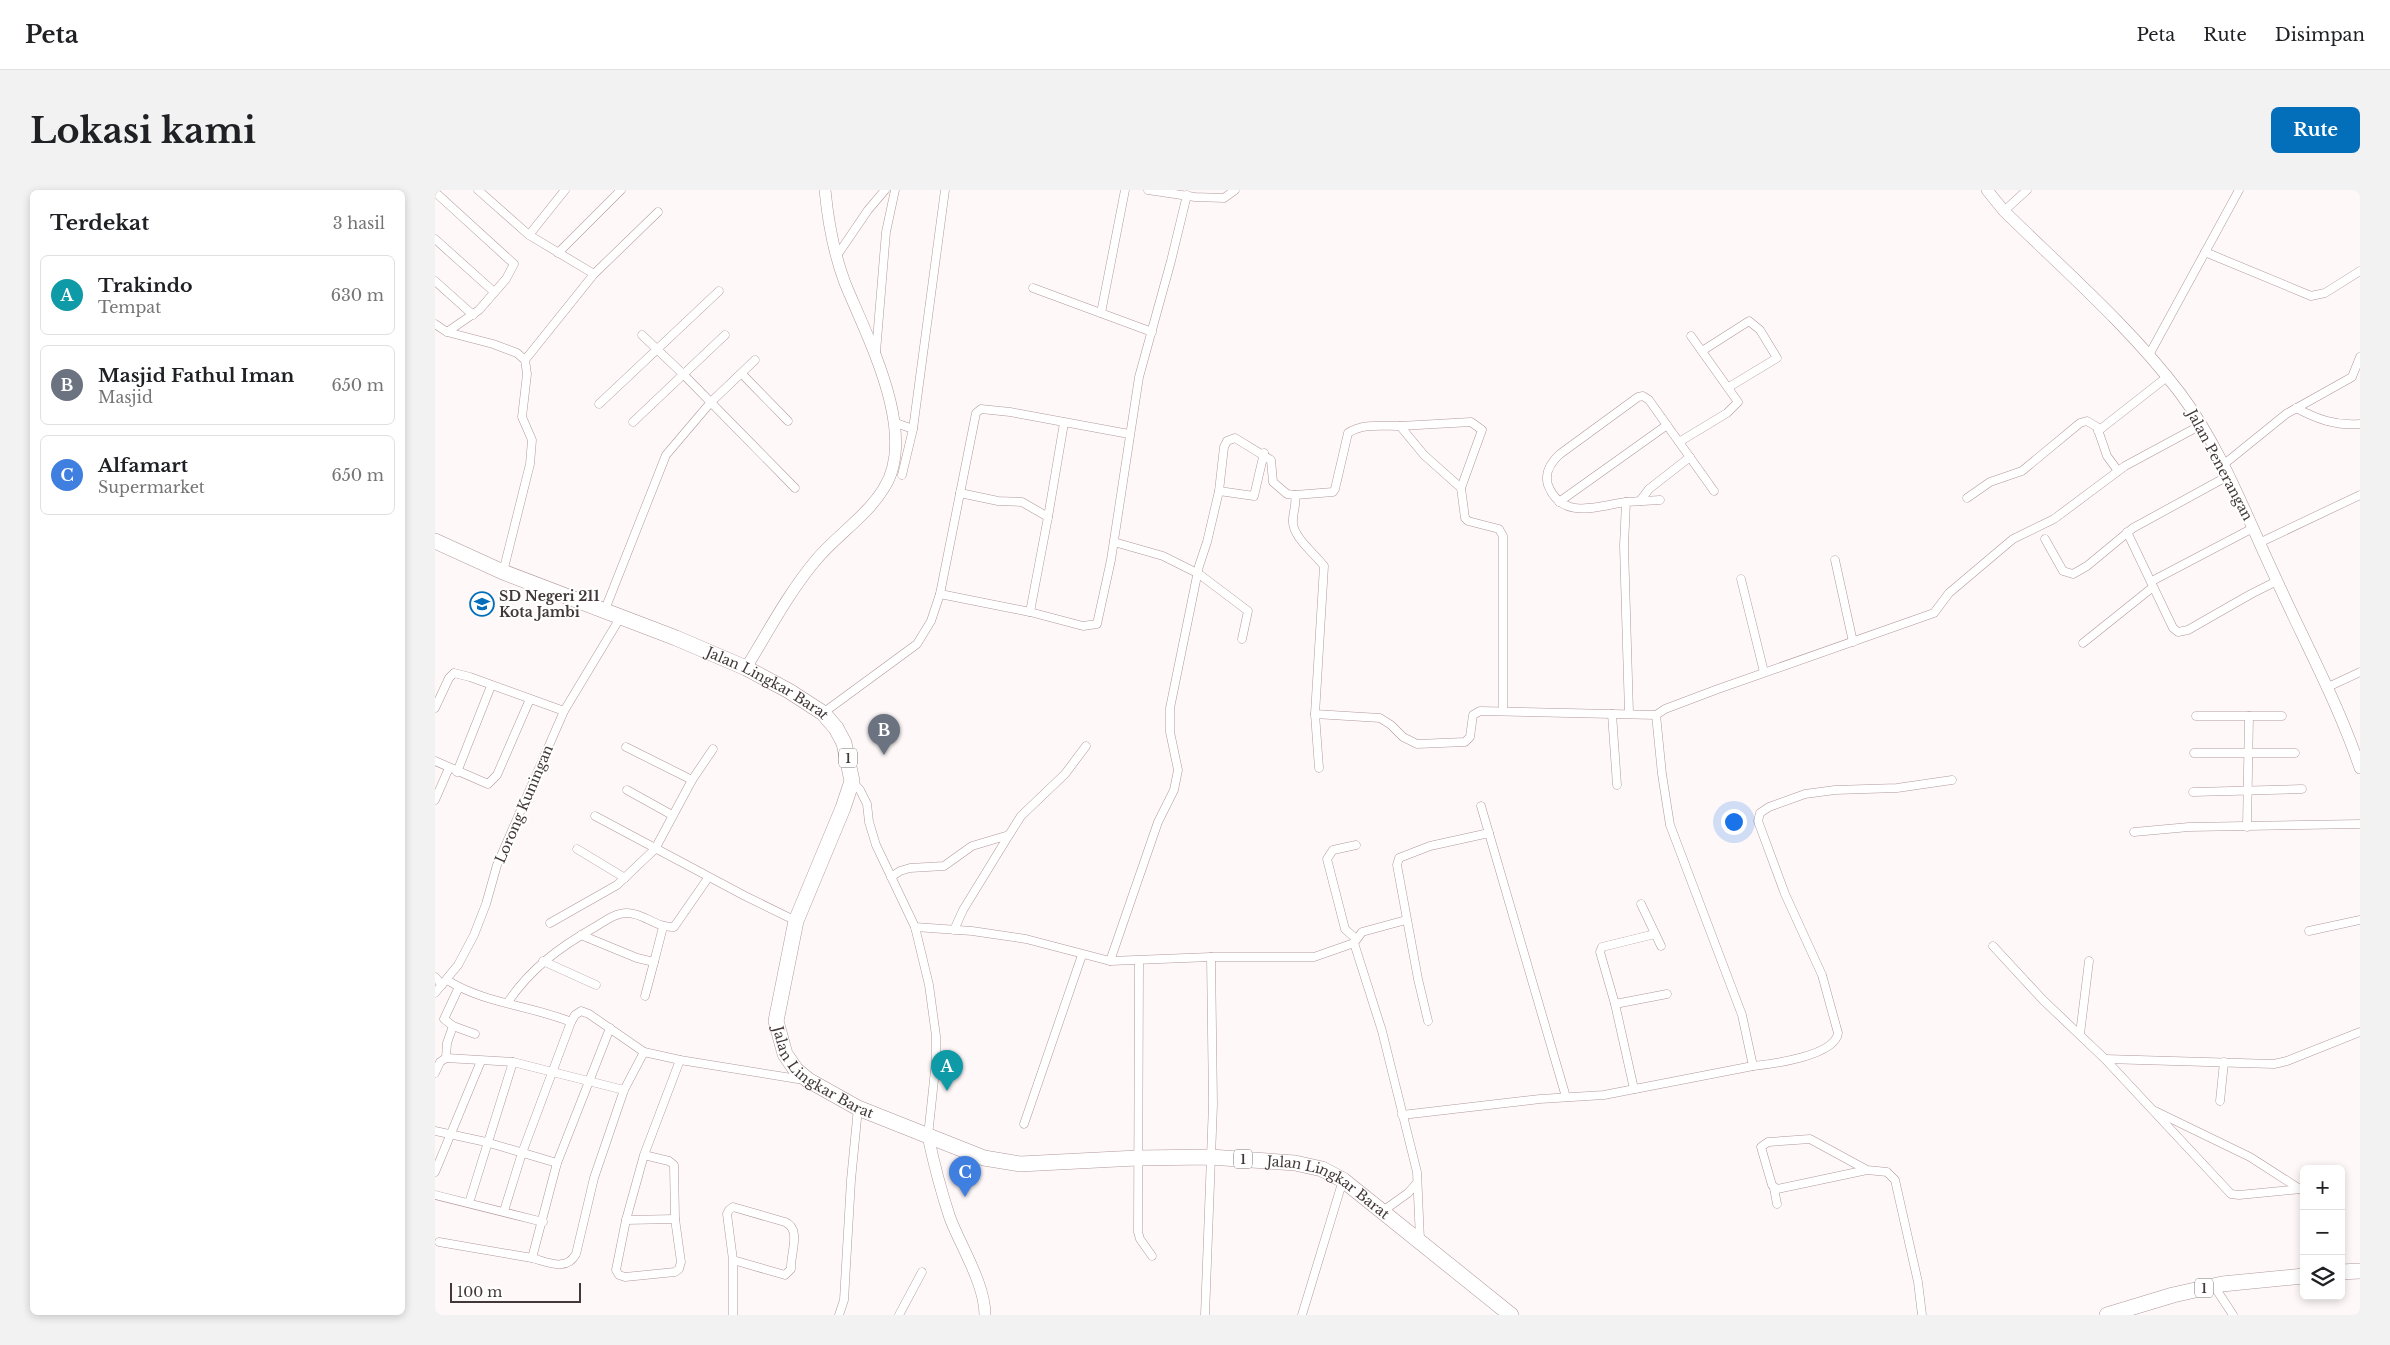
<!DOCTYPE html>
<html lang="id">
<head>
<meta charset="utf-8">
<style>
  :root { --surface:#fff; --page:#f2f2f2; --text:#202124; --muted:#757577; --line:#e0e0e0; --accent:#036eba }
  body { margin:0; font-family:"Libre Baskerville",serif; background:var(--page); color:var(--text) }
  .controls { position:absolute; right:15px; bottom:15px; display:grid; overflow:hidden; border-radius:8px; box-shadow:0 2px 8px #0003 }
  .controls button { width:45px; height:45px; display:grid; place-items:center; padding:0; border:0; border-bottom:1px solid var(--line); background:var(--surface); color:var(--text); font:25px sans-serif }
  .scale { position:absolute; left:15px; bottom:12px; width:131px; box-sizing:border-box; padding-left:5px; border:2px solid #433839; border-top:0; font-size:14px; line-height:18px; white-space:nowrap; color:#433839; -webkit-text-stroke:4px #fff; paint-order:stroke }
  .you { position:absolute; left:1298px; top:631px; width:18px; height:18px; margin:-12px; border:4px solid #fff; border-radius:50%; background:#1a73e8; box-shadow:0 0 0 8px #1a73e833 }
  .badge { display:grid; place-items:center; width:32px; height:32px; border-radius:50%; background:var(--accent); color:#fff; font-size:16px; font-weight:700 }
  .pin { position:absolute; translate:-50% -41px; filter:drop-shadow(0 1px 2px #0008) }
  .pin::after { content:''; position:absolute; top:26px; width:18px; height:15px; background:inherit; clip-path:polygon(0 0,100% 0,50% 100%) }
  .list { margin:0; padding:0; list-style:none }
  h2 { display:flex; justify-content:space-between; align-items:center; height:65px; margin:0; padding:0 20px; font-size:21px }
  h2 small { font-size:16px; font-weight:400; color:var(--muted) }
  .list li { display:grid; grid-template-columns:32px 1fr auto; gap:15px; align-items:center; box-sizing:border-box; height:80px; margin:0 10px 10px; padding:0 10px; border:1px solid var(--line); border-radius:8px }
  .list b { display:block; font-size:19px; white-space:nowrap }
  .list p { margin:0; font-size:16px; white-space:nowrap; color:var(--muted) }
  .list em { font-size:16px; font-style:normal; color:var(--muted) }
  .icon { flex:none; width:28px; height:28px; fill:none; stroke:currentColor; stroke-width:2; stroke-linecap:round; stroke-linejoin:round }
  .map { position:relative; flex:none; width:1925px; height:1125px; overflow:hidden; border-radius:8px }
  header { display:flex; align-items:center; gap:30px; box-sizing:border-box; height:70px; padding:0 25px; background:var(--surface); border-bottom:1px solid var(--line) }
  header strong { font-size:24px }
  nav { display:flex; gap:28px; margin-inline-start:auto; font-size:18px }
  .intro { display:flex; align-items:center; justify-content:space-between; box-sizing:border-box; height:120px; padding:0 30px }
  h1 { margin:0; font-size:35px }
  .button { padding:12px 22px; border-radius:8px; background:var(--accent); color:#fff; font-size:18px; font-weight:700 }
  main { display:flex; gap:30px; padding:0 30px }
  aside { flex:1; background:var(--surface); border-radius:8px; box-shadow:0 2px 8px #0003 }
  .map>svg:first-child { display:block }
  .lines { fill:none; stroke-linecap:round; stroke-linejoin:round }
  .street-casing { stroke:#b2999b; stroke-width:9 }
  .secondary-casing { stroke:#b2999b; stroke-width:12 }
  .highway-casing { stroke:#b2999b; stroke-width:16 }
  .street { stroke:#fff; stroke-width:8 }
  .secondary { stroke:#fff; stroke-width:11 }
  .highway { stroke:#fff; stroke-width:15 }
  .labels { text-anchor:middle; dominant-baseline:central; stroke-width:4; stroke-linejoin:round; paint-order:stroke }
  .shield { fill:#fff; stroke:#7b7474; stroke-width:1 }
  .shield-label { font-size:12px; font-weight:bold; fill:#433839 }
  .street-label { font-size:14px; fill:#433839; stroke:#fff }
  .poi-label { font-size:14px; font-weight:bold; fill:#433839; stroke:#fff; text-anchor:start }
</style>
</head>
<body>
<header>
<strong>Peta</strong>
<nav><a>Peta</a><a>Rute</a><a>Disimpan</a></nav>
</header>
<div class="intro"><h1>Lokasi kami</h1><a class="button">Rute</a></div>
<main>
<aside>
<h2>Terdekat<small>3 hasil</small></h2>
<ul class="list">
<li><span class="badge" style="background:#0f9aa8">A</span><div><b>Trakindo</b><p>Tempat</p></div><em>630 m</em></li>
<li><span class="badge" style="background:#6b7280">B</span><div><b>Masjid Fathul Iman</b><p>Masjid</p></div><em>650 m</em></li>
<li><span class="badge" style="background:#3f7fe0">C</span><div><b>Alfamart</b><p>Supermarket</p></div><em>650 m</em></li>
</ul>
</aside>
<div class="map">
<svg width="1925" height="1125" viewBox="0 0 1925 1125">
  <rect width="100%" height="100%" fill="#fef8f8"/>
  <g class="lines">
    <g class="street-casing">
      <g id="street">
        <polyline points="43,0 94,45"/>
        <polyline points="713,0 760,7 789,8 800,0"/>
        <polyline points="0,2 79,74 71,89 44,120 12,142"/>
        <polyline points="1569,21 1592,0"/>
        <polyline points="0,49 58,101"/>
        <polyline points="1770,62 1876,106 1890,103 1925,81"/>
        <polyline points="123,63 186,0"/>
        <polyline points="401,67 433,20 450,0"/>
        <polyline points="159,84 223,22"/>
        <polyline points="0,91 38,125"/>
        <polyline points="598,98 717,142"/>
        <polyline points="666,123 690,0"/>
        <polyline points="0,134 12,142 58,154 82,163 90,170 92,184 87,227 97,250 95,274 68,382"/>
        <polyline points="207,145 248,184 360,298"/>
        <polyline points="1267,161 1314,131 1325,140 1342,168 1294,197"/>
        <polyline points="441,162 451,42 460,0"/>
        <polyline points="1714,165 1804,0"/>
        <polyline points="90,170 159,84 94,45 130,0"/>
        <polyline points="307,184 353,231"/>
        <polyline points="164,214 284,101"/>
        <path d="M1861 218C1882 229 1900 236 1925 234"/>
        <polyline points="198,232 290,145"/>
        <polyline points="458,232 478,239"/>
        <polyline points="965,236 1036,232 1047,240 1026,298"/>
        <polyline points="1663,241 1732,187"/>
        <polyline points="1244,252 1292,223 1303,212 1256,146"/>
        <polyline points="1788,275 1851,224 1917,187 1925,167"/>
        <polyline points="467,285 478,239 510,0"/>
        <polyline points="784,301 819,306 829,263"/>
        <polyline points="525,303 563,311 587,312 613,327 595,422"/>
        <path d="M860 305 898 302 900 299 913 243C927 233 948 236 965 236L989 265 1026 298 1030 328 1033 331 1064 339 1068 346V521"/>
        <polyline points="1532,308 1555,292 1587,281 1645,233 1652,231 1662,237 1672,266 1683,281"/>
        <polyline points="1205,311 1214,299 1255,267"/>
        <polyline points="1124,312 1232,235"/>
        <path d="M1191 312C1162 316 1127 331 1113 295 1109 282 1116 272 1125 264L1203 207 1208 206 1214 210 1279 301"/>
        <polyline points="613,327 629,233"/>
        <polyline points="1692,342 1738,438 1743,442 1753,440 1816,404 1842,391"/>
        <polyline points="1610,349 1628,381 1638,384 1652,376 1698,338 1793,286"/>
        <polyline points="679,352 728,366 764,384 813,421 807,449"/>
        <polyline points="1824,353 1925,305"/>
        <polyline points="1400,370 1418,452"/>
        <polyline points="1306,389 1329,482"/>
        <polyline points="1717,391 1818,338"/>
        <polyline points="505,404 595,422 648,436 662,434 676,370 704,187 736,71 752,5"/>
        <polyline points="169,422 231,265 276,212 320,170"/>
        <polyline points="1648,453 1718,397"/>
        <polyline points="1893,497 1925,482"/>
        <polyline points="0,518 14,488 19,483 35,487 129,521"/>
        <polyline points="388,523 482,454 496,431 505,404 541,223 546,219 575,222 694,244"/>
        <polyline points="1194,523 1189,356 1191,312 1225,310"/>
        <polyline points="880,524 945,528 956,535 968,547 982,554 1030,552 1035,547 1038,525 1045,521 1221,525"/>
        <polyline points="1177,524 1182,595"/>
        <polyline points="1761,526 1847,526"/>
        <polyline points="191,557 257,590"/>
        <polyline points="1759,563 1860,563"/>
        <polyline points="0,571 53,594 62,585 95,509"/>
        <polyline points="22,582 56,496"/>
        <polyline points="417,591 425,600 432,614 434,632 441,655 480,737 494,795 501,846 501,871 493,946"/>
        <polyline points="192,600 237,625"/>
        <polyline points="1758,602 1867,599"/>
        <polyline points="0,610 14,578"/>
        <polyline points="1046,616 1131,907"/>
        <polyline points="160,626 310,706 361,731"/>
        <polyline points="1812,637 1814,526"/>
        <polyline points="1699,642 1754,637 1925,634"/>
        <polyline points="142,659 190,688"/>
        <polyline points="456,687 465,681 475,678 509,676 537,656 574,645 586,626 630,584 651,556"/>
        <polyline points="1206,714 1226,756"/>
        <polyline points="971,730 927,742 919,753 947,841 982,982 985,1050"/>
        <polyline points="115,733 182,695 220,659 257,590 278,559"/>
        <polyline points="480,737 537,741 591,749 675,771 776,767 879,767 919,753"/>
        <polyline points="519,740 528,720 574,645"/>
        <polyline points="1874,741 1925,730"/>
        <polyline points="146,745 202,768 219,772 228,737"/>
        <polyline points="921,749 910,739 892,669 898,660 921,655"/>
        <polyline points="1558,756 1608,810 1670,869 1796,1004 1804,1005 1866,999"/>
        <polyline points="108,771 161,795"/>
        <path d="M675 771 723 632 739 600 743 580 735 542V518L764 376 772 352 784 301 789 257 792 251 800 248 836 270 838 292 852 304 860 305C862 316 857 323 858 333 859 348 880 364 889 376L880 524 884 578"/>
        <polyline points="704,771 703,1042 705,1049 717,1066"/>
        <polyline points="0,787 7,795"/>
        <path d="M12 790C48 813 97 816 136 832L140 825 146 821 154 824 209 862"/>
        <polyline points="24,797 9,829 18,836 40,844"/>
        <polyline points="0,803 23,775 39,745 51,714 62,675 129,521 185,428"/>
        <polyline points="210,806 219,772"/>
        <path d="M73 812C96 778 125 757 160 737 170 731 180 723 192 723 209 723 221 738 239 737L273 688"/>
        <polyline points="1180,814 1165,762 1167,757 1220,744"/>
        <polyline points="993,831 983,789 962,675 964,668 995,656 1054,643"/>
        <polyline points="1645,844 1654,771"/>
        <polyline points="11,868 12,853 18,836"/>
        <polyline points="1670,869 1839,874 1852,871 1925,842"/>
        <path d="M1318 876C1337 874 1400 866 1403 843L1387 785 1350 704 1323 631 1325 623 1334 617 1370 604 1400 600 1462 598 1517 590"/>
        <polyline points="0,883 5,872 11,868 78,872 189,900"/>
        <polyline points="1199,899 1180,814 1232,804"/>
        <polyline points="1785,911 1789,872"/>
        <polyline points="1720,921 1815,967 1868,1001"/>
        <polyline points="967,925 1105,909 1169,905 1318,876 1307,825 1235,635 1227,584 1221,525 1230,519 1283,499 1499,423 1514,403 1578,349 1619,329 1690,276 1766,235"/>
        <polyline points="589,934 647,765"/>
        <polyline points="0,941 51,952 122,973"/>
        <polyline points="209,965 234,971 239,975 240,1029 246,1072 244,1079 240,1082 190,1087 184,1085 181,1080 191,1030 209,965 245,870"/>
        <polyline points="1432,980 1342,999 1337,995 1326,957 1333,952 1375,949 1432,980 1452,982 1460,990 1483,1092 1487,1125"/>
        <polyline points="0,982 46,871"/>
        <polyline points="1339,998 1342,1014"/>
        <polyline points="0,1005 108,1032"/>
        <polyline points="34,1013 78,872"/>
        <polyline points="69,1021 87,963 136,832"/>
        <polyline points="948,1021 973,1003 982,993"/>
        <polyline points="191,1030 240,1029"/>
        <polyline points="4,1052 97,1068 122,973 175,838"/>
        <path d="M97 1068C113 1072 131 1082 141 1064L159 988 189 900 209 862 245 870 369 890"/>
        <polyline points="1779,1096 1798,1125"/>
        <path d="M298 1125V1070L292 1024 294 1020 298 1017 350 1032C367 1039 355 1064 356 1079L350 1085 298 1070"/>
        <polyline points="404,1125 409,1110 416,990 423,918"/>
        <polyline points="464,1125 487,1082"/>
        <polyline points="770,1125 778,914 776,767"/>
        <polyline points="867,1125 908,990"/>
      </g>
    </g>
    <g class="secondary-casing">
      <g id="secondary">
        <path d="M1552 0 1569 21C1629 80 1694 136 1745 203 1787 259 1812 328 1842 391 1870 453 1903 513 1925 578"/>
        <path d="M311 478C333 442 354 402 381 370 402 345 432 326 449 298 484 243 431 145 410 93 399 64 393 31 390 0"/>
        <path d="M493 946C499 974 506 1001 515 1028 526 1057 550 1094 550 1125"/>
      </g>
    </g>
    <g class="highway-casing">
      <g id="highway">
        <path id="s1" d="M0 351 68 382 241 448 311 478 354 501 388 523 401 538 409 553 417 591 408 618 361 731 341 831 350 864 361 880 373 890 423 918 549 968 585 974 702 968 775 967 860 973 887 979 908 990 1076 1125"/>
        <polyline points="1906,1082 1925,1081"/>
        <polyline points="1672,1125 1738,1105 1787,1094 1869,1086"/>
      </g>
    </g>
    <use href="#street" class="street"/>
    <use href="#secondary" class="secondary"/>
    <use href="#highway" class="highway"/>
  </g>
  <defs>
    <g id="school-ring" transform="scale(1.25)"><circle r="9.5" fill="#fff" stroke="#036eba" stroke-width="1.5"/><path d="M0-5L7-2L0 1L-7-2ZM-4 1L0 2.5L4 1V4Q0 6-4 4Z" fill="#036eba"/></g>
  </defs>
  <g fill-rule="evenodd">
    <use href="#school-ring" x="47" y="414"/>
  </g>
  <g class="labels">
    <g class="shield">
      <rect x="404" y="558.5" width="18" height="19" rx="4"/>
      <rect x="799" y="959.5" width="18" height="19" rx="4"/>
      <rect x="1760" y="1088.5" width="18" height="19" rx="4"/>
    </g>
    <g class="shield-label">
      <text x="413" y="568">1</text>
      <text x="808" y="969">1</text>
      <text x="1769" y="1098">1</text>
    </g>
    <g class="street-label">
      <text transform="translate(1785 275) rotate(62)">Jalan Penerangan</text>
      <text stroke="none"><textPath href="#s1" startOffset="362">Jalan Lingkar Barat</textPath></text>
      <text transform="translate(89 614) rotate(-67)">Lorong Kuningan</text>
      <text stroke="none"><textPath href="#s1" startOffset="828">Jalan Lingkar Barat</textPath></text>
      <text stroke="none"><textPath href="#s1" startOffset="1368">Jalan Lingkar Barat</textPath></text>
    </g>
    <g class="poi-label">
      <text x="64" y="406">SD Negeri 211<tspan x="64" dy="16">Kota Jambi</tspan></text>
    </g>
  </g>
</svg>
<div class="controls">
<button>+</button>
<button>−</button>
<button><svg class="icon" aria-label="layers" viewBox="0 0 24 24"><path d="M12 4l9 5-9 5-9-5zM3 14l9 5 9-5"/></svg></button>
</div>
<div class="scale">100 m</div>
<div class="you"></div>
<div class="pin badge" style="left:512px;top:901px;background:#0f9aa8">A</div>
<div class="pin badge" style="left:449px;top:565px;background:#6b7280">B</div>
<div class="pin badge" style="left:530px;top:1007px;background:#3f7fe0">C</div>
</div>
</main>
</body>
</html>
